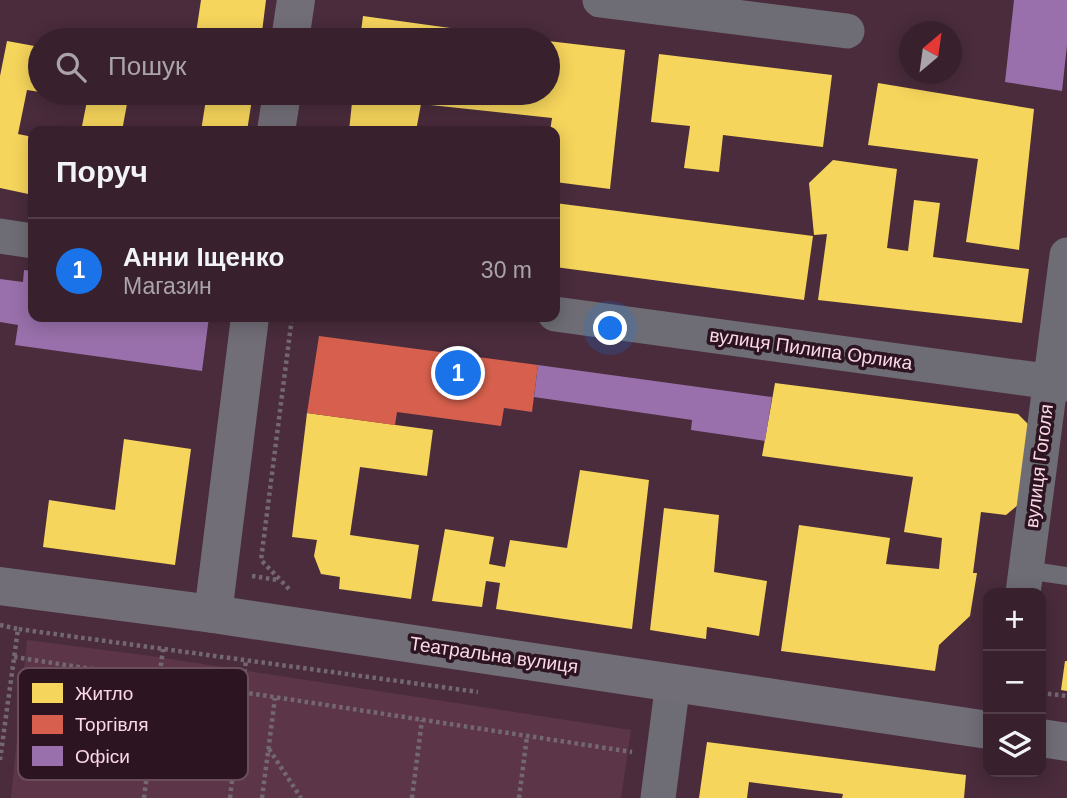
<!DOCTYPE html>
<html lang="uk">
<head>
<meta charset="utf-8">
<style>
  :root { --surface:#38212d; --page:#432e39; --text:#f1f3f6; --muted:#aba3aa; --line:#523e49; --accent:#1a73e8 }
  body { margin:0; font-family:Arial,sans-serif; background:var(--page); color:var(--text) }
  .controls { position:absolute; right:21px; bottom:21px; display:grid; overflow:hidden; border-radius:14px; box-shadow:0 4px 18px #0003 }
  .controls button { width:63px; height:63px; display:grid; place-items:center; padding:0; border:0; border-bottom:2px solid var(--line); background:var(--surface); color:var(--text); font:35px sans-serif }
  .compass { position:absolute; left:899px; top:21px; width:63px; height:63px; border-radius:50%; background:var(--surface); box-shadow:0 4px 18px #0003; rotate:29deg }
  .you { position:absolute; left:611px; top:329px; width:24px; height:24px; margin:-18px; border:5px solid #fff; border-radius:50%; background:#1a73e8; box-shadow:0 0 0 10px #1a73e833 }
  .badge { display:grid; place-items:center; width:46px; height:46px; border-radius:50%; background:var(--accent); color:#fff; font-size:23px; font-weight:700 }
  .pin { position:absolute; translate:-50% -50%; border:4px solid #fff; box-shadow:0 2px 7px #0006 }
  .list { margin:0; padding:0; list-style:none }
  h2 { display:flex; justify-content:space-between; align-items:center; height:91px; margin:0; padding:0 28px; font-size:30px }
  h2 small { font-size:23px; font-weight:400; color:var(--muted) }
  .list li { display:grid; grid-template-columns:46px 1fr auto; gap:21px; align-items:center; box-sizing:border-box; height:105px; padding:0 28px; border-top:2px solid var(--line) }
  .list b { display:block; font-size:26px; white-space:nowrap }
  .list p { margin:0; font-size:23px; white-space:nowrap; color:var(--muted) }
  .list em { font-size:23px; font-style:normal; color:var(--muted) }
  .icon { flex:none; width:38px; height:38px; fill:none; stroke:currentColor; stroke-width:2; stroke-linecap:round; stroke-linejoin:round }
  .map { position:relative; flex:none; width:1067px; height:798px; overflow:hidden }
  .search { position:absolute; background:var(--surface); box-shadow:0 4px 18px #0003; left:28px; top:28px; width:532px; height:77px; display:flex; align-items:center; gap:18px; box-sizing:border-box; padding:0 24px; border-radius:38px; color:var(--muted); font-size:26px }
  .panel { position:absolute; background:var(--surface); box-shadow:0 4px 18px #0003; left:28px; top:126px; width:532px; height:196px; border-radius:14px }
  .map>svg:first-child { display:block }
  .park { fill:#5d3549 }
  .homes { fill:#f6d55c }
  .shops { fill:#d6604d }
  .offices { fill:#9970ab }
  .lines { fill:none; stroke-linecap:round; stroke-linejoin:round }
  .path { stroke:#736871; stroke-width:4.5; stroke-dasharray:3.5 3.5; stroke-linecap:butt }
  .lane { stroke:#6e6d75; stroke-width:18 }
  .street { stroke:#6e6d75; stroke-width:35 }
  .secondary { stroke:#726e78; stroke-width:38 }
  .labels { text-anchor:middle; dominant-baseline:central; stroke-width:7; stroke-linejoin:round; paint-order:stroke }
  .street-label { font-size:19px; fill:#fbd7e7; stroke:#2d1421 }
  .key { fill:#2d1421; stroke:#6b4e5c; stroke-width:2 }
  .key-label { font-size:19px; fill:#fbd7e7 }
</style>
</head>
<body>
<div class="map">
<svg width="1067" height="798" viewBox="0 0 1067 798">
  <rect width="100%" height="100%" fill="#4a2c3c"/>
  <polygon class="park" points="27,640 151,656 631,730 621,798 11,798"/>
  <g class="homes">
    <polygon points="201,0 266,0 261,40 195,40"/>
    <polygon points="363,16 530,39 529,40 360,40"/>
    <polygon points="7,41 40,47 40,92 27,90 18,134 33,137 33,195 0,188 0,76"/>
    <polygon points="548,41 625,50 610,189 555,182 555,131 550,131 552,118 421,104 416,131 349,131 353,93 421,93 421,100 422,93 548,93"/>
    <polygon points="659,54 832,75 823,147 723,135 719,172 684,168 690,126 651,122"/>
    <polygon points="878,83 1034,109 1019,250 966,242 978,159 868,145"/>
    <polygon points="50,93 129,93 122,131 81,131 87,101"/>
    <polygon points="207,93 253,93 247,131 201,131"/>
    <polygon points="833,160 897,169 887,248 908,251 914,200 940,203 933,257 1029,269 1022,323 818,300 827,234 814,235 809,183"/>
    <polygon points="555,203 813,236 804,300 555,267"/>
    <polygon points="775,383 1018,414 1028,424 1018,505 1006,515 981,512 973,573 977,573 970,616 939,645 935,671 781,651 799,525 890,538 886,564 939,569 942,538 904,532 913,477 762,456"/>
    <polygon points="307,413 433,430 427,476 360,467 350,535 419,545 411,599 339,589 340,577 321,574 314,556 317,540 292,537"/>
    <polygon points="124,439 191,449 175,565 43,547 49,500 115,510"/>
    <polygon points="580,470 649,480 632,629 496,609 500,583 486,581 482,607 432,601 445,529 494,537 489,564 505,567 510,540 567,548"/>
    <polygon points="664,508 719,515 714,572 767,581 759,636 707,627 706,639 650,630"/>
    <polygon points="1065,661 1067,661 1067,691 1061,690"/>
    <polygon points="707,742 966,775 964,798 842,798 843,794 749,782 747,798 699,798"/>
  </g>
  <polygon class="shops" points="319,336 538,365 532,412 504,408 501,426 397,412 395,425 307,413"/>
  <g class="offices">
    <polygon points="1014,0 1067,0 1067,45 1062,91 1005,82"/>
    <polygon points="24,270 33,271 33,317 209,317 202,371 15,345 18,325 0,322 0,279 23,282"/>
    <polygon points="538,365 772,397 765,441 691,430 692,420 534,397"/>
  </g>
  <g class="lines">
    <g class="path">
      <polyline points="252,576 278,580"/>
      <polyline points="289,589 261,560 292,317"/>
      <polyline points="0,625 18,629"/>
      <polyline points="14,657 632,752"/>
      <polyline points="1041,693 1067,696"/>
      <polyline points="269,749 301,798"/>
      <polyline points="0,760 18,629 478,692"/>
      <polyline points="144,798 163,649"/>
      <polyline points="230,798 246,660"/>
      <polyline points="262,798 275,698"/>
      <polyline points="412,798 422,720"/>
      <polyline points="519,798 527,736"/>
    </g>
    <polyline class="lane" points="1026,570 1067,576"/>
    <g class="street">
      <polyline points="600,0 847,31"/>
      <polyline points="0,236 33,241"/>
      <polyline points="555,314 1067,384"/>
      <polyline points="1023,593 1067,255"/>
      <polyline points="658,798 673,682"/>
    </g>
    <g class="secondary">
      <polyline points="290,40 296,0"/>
      <polyline points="276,131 282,93"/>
      <polyline points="0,586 213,614 988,730"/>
      <polyline points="213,614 250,317"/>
      <polyline points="1041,738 1067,742"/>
    </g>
  </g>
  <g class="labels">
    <g class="street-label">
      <text transform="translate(811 349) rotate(8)">вулиця Пилипа Орлика</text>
      <text transform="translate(1039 466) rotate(-83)">вулиця Гоголя</text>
      <text transform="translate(494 655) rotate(8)">Театральна вулиця</text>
    </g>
  </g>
  <rect x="18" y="668" width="230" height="112" rx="10" class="key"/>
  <rect x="32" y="683" width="31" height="20" fill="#f6d55c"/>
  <rect x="32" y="715" width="31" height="19" fill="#d6604d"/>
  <rect x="32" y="746" width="31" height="20" fill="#9970ab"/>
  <g class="key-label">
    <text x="75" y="700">Житло</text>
    <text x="75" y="731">Торгівля</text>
    <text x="75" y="763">Офіси</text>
  </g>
</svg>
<div class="controls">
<button>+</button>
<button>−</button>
<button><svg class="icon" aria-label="layers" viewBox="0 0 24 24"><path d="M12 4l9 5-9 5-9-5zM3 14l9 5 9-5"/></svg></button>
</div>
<svg class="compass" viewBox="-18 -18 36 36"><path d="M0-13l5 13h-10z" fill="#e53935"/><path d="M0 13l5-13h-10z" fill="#aba3aa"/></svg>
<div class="you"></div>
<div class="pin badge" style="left:458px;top:373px">1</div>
<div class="search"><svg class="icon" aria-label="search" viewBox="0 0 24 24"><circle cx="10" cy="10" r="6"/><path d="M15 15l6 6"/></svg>Пошук</div>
<section class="panel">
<h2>Поруч<small></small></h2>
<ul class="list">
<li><span class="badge">1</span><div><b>Анни Іщенко</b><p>Магазин</p></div><em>30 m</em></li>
</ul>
</section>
</div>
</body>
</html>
